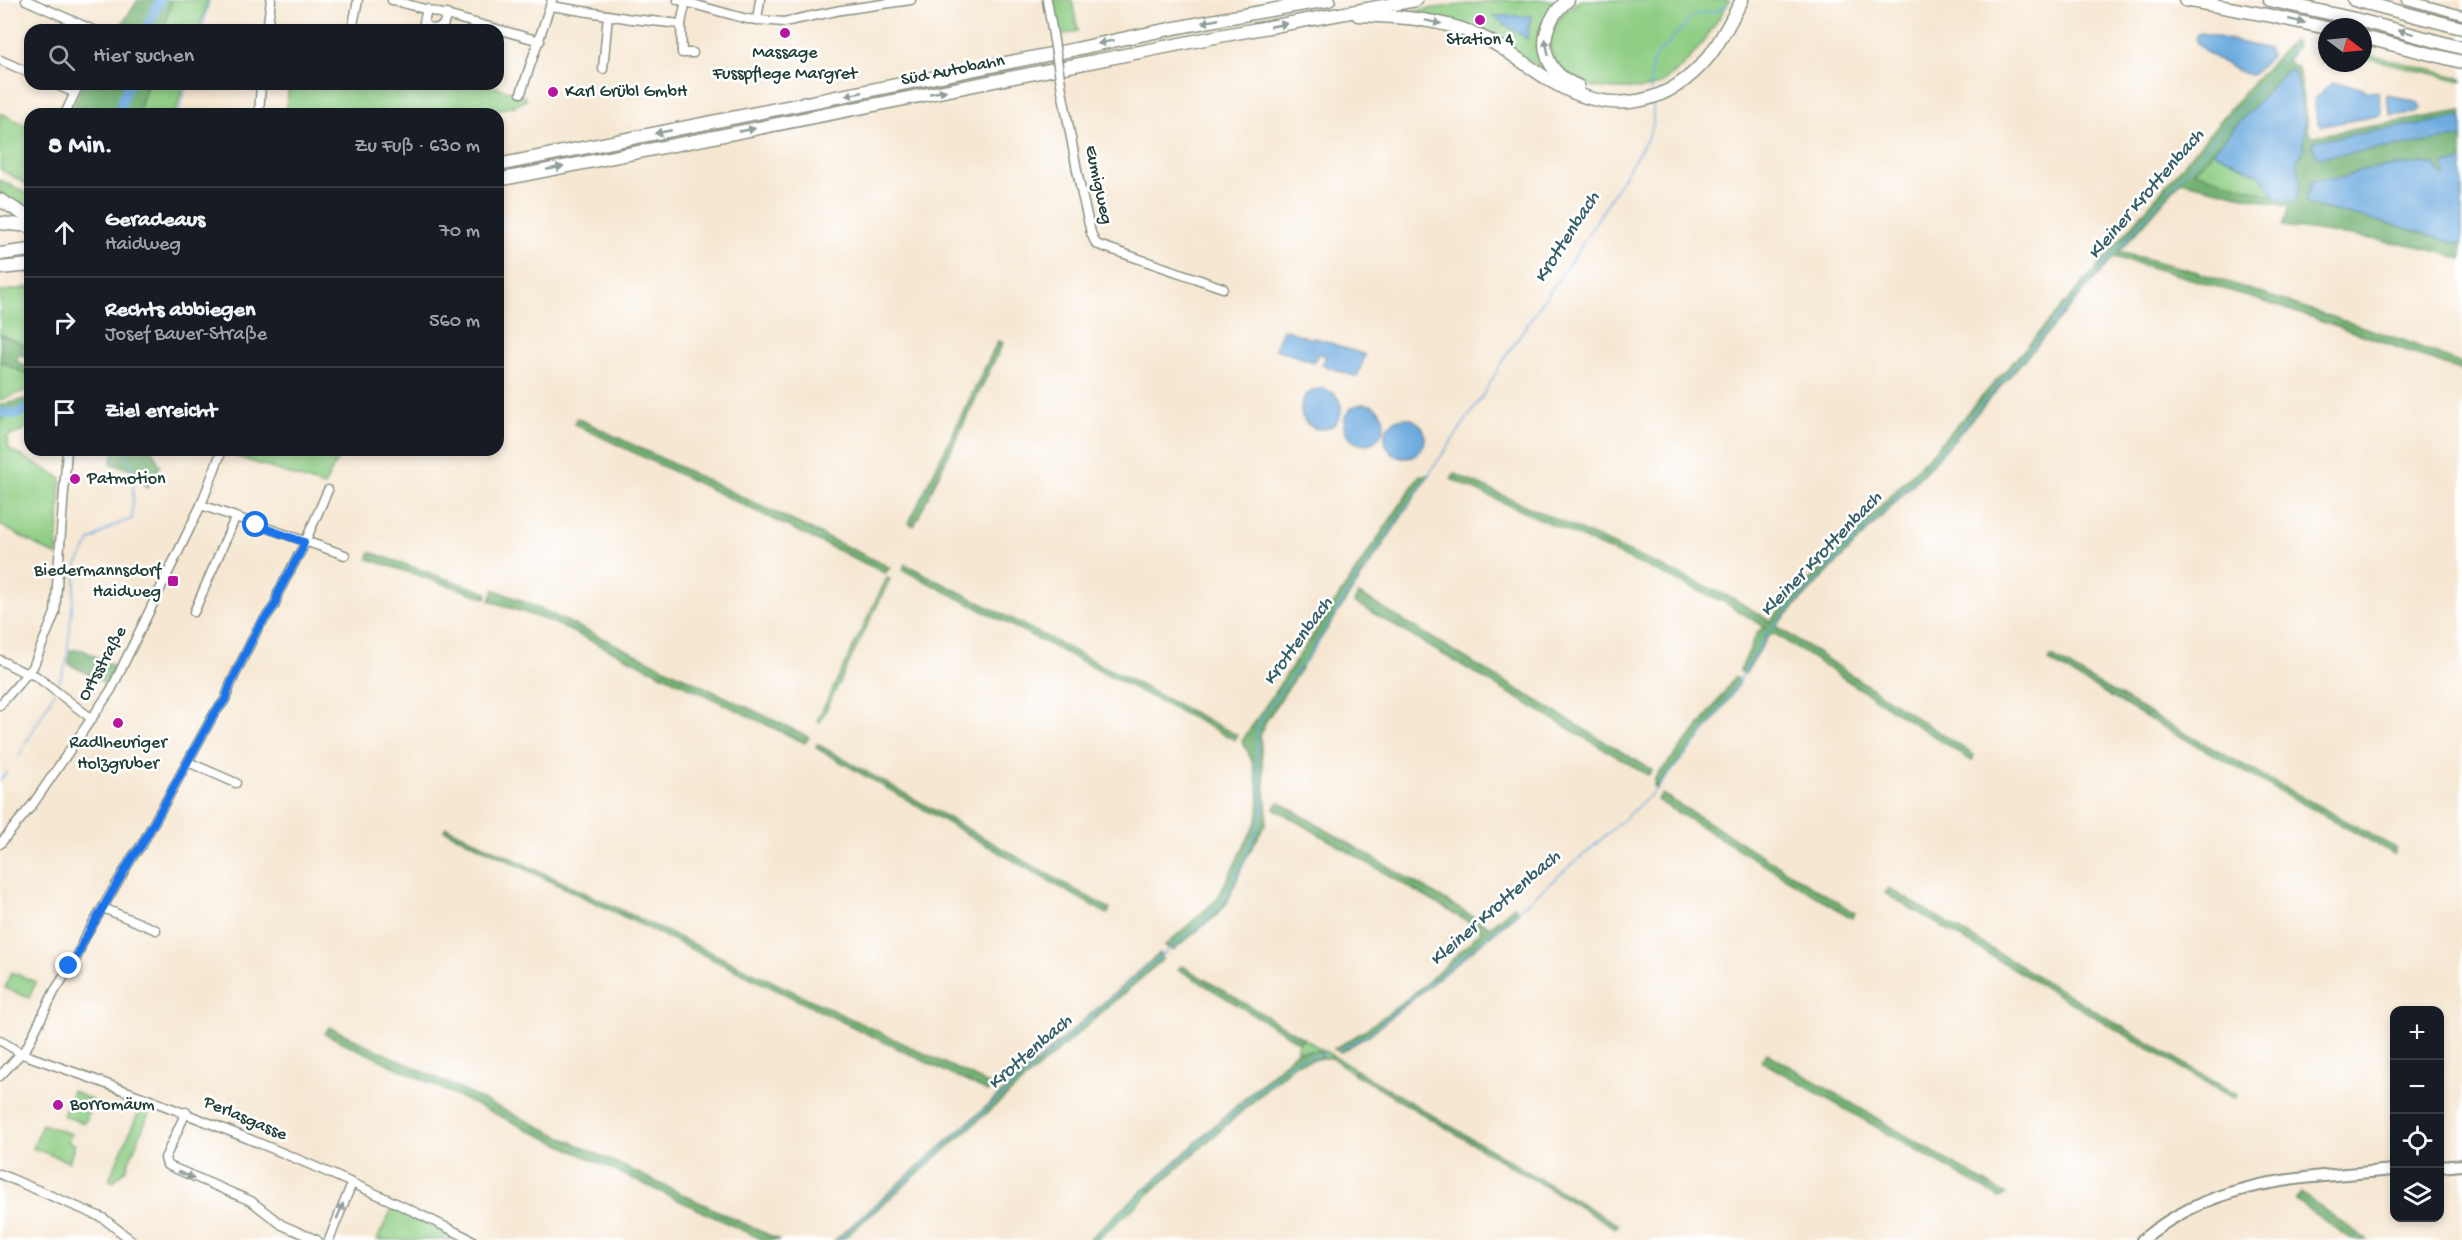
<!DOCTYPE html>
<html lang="de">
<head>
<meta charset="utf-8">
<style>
  :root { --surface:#171b24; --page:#20242c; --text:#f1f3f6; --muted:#9ea1a6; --line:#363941 }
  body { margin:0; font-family:"Gochi Hand",sans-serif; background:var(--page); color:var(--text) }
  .controls { position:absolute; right:18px; bottom:18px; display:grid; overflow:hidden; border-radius:12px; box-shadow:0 3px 9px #0003 }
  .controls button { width:54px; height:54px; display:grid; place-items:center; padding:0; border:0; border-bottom:2px solid var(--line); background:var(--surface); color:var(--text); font:30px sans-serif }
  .compass { position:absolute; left:2318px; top:18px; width:54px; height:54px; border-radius:50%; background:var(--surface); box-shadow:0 3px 9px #0003; rotate:106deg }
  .stop { position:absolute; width:18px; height:18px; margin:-14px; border:4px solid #1a73e8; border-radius:50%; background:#fff }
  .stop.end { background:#1a73e8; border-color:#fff; box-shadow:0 2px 6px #0008 }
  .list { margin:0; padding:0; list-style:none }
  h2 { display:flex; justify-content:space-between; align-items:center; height:78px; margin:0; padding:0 24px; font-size:26px }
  h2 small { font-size:20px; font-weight:400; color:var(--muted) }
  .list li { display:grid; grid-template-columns:39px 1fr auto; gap:18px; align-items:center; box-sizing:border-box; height:90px; padding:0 24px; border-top:2px solid var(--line) }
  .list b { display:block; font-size:22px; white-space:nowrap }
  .list p { margin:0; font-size:20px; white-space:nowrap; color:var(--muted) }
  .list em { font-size:20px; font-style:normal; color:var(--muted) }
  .icon { flex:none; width:33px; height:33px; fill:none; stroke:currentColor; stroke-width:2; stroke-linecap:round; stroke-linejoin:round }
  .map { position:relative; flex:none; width:2462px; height:1240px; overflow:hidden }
  .search { position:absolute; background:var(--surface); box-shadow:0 3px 9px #0003; left:24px; top:24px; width:480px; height:66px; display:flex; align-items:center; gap:15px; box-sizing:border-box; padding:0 21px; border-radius:18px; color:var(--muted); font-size:22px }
  .panel { position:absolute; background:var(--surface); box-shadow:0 3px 9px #0003; left:24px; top:108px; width:480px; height:348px; border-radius:18px }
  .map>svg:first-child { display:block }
  .green { fill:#8fce84; stroke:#57865c; stroke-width:1.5 }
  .forest { fill:#73b172; stroke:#497753; stroke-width:1.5; fill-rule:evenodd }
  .water { fill:#6dabdf; stroke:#46748a; stroke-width:1.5 }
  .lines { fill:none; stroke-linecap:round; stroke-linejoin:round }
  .stream { stroke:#6dabdf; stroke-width:1.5 }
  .river { stroke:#6dabdf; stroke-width:10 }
  .minor-casing { stroke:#8a9283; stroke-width:11 }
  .major-casing { stroke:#8a9283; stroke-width:14 }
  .highway-casing { stroke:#8a9283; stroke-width:15 }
  .minor { stroke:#fff; stroke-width:8 }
  .major { stroke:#fff; stroke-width:10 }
  .highway { stroke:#fff; stroke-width:12 }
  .minor-bridge-casing { stroke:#8a9283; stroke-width:11; stroke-linecap:butt }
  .minor-bridge { stroke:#fff; stroke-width:8 }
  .oneway { fill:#8f9e9a }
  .route { stroke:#1a73e8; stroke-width:8 }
  .poi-dot { fill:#b5179e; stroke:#fff; stroke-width:2 }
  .labels { text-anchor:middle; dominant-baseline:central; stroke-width:5; stroke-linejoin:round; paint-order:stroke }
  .poi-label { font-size:18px; fill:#1f3d34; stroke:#fff }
  .street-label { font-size:18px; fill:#1f3d34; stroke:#fff }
  .water-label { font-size:20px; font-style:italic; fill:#365e67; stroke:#fff }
</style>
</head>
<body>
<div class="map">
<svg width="2462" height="1240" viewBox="0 0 2462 1240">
  <rect width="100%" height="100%" fill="#fff"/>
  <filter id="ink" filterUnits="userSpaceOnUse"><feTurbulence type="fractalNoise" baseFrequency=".0167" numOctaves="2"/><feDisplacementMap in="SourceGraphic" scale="12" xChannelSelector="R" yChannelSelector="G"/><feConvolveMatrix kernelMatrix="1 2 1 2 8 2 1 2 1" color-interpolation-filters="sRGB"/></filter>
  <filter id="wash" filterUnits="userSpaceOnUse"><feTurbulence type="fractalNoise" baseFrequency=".008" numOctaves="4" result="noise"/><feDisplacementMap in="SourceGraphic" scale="24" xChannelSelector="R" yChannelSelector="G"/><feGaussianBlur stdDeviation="1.35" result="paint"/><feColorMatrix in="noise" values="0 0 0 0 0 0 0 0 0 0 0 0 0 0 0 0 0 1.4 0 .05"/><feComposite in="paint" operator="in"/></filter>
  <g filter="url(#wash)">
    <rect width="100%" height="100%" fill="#f6e7d2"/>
    <g class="green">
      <polygon points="172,0 208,0 199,30 163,30"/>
      <polygon points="1051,0 1072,0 1078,31 1057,36"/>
      <polygon points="1502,0 1563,0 1543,50 1576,90 1499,42 1394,13"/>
      <path d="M1581 0H1730C1712 30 1693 62 1663 82 1653 89 1640 89 1628 89 1611 89 1593 89 1578 81 1537 59 1544 21 1581 0Z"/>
      <polygon points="2363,53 2461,78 2462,81 2363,57"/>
      <polygon points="147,84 184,84 175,114 147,111 138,114"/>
      <polygon points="289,84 487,84 526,97 526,100 515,106 473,114 286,114"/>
      <polygon points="0,113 30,127 30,186 0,169"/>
      <polygon points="2213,151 2260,175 2276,198 2193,172"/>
      <polygon points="0,180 30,195 30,214 0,195"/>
      <polygon points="30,287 30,348 0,334 0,292"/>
      <polygon points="0,361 30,376 30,389 0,400"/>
      <polygon points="30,410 30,423 22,432 7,436 9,449 61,478 57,556 0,525 0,419 18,415"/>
      <polygon points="237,450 342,450 324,486 235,456"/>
      <polygon points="887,578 890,579 820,722 817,721"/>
      <polygon points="11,972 36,982 29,998 5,988"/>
      <polygon points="1303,1038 1356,1070 1353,1073 1332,1058 1321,1058 1322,1051 1297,1051 1299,1042"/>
      <polygon points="72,1090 93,1101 85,1123 63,1116"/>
      <polygon points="141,1107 150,1111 126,1169 113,1182 109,1179"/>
      <polygon points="42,1124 71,1134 68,1142 75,1145 69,1162 33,1148"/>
      <polygon points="1147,1187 1151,1192 1097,1240 1088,1240"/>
      <polygon points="393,1207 449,1235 450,1240 377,1240"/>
    </g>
    <g class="forest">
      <polygon points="138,0 172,0 163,30 118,30"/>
      <path d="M2293 40 2297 45 2287 61 2298 68 2309 134 2314 136 2462 111V117L2423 124 2390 146 2462 137V162L2443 164 2446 175 2444 179 2440 170 2421 163 2361 170 2346 177 2312 181 2310 205 2402 227 2456 243H2462V259L2418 246 2282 226 2289 207 2181 181 2119 252 2194 271 2408 342 2462 364V371C2347 328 2232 289 2114 257L1936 460 1776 626 1974 755 1972 761 1775 634 1768 636 1745 674 1740 671 1758 631 1765 627 1726 603 1451 479 1455 474 1734 599 1770 621 1933 452 2095 270 2247 89ZM2290 69 2301 156 2297 160 2298 175 2293 202 2194 172 2285 72Z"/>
      <polygon points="83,84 147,84 138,114 69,114"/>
      <polygon points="0,334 30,348 30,359 19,354 16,361 30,368 30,376 0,361"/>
      <polygon points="998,341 1003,343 914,526 909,523"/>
      <polygon points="30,398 30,410 18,415 0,419 0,405"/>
      <polygon points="577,418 885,565 890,568 885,573 574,424"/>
      <polygon points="114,450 152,450 160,466 147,488 137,470 111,464"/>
      <path d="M1420 475H1429L1266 721 1260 736 1267 814 1266 823 1244 862 1228 901 1217 915 1173 950 1165 946 1217 899 1257 820C1262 795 1256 763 1242 741Z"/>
      <polygon points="370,552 487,593 486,598 368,559"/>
      <polygon points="905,564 1237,735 1235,740 903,570"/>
      <polygon points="494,589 556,616 809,737 805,743 552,622 490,601"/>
      <polygon points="1359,594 1652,770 1648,775 1354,602"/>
      <polygon points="70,650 83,650 117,668 105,683 69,664"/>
      <polygon points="2052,657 2168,724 2396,848 2394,854 2165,728 2049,661"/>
      <path d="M1735 677 1740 681C1717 721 1686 754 1656 788L1654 786 1655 778 1702 723Z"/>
      <polygon points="817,744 1110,909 1107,914 816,748"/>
      <polygon points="1662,794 1855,913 1852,918 1657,800"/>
      <path d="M1279 802 1490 927 1514 906 1519 912 1369 1035 1341 1052 1334 1049C1385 1021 1442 972 1482 930L1274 808Z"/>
      <polygon points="446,827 993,1086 988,1092 444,830"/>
      <polygon points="1889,888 2237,1095 2234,1099 1885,893"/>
      <polygon points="1160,953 1162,960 842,1240 835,1240"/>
      <polygon points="1182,966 1303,1038 1299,1042 1178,969"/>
      <polygon points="329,1027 779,1240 763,1240 325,1034"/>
      <polygon points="1297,1051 1323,1051 1321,1058 1295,1064 1151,1192 1147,1187"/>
      <polygon points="1767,1053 2006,1195 2000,1198 1761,1061"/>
      <polygon points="1356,1070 1618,1225 1615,1228 1353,1073"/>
      <polygon points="2301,1193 2367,1240 2352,1240 2295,1200"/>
    </g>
    <g class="water">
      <polygon points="1493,16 1531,16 1527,39"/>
      <path d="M2201 33 2268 49 2271 56 2253 75C2243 76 2203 52 2197 43 2195 39 2196 38 2197 34Z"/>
      <polygon points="2290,69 2295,74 2305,124 2303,150 2297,161 2301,181 2296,201 2293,202 2276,198 2260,175 2213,151 2285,72"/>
      <polygon points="2336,83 2363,88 2366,91 2378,92 2382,113 2377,116 2321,126 2317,122 2314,100 2331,84"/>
      <polygon points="2388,94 2418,103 2421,109 2416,113 2391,116 2386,95"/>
      <polygon points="2462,117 2462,137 2322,157 2316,155 2313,147 2314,141"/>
      <polygon points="2462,162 2462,243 2456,243 2402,227 2310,205 2305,202 2312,181 2346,177 2361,170 2421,163 2435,165 2444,178 2446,175 2443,164"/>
      <polygon points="1283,329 1312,339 1313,337 1365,355 1357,377 1322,365 1326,356 1318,353 1314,362 1275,349"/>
      <circle cx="1321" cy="409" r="20"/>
      <circle cx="1364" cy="424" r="20"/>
      <circle cx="1405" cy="438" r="20"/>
    </g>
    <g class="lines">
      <g class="stream">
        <polyline points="202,30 209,0"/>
        <path d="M1651 93C1650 82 1650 62 1657 54 1664 46 1670 47 1673 36L1684 28 1688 20 1695 14 1715 12 1727 5"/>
        <polyline points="178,114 187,84"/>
        <polyline points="56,689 66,664 77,565 90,541 113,526 132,519 134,473 125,450"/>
        <polyline points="19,756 54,693"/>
        <polyline points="0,780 7,772"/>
        <polyline points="1339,1050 1368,1034 1432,982 1587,852 1657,789 1708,727 1737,684 1770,629 1941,451 2296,45"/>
        <path d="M838 1240 1155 960C1162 957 1218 909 1221 904 1229 892 1262 823 1263 812 1265 796 1259 778 1257 762 1257 752 1255 739 1257 730 1259 719 1294 671 1304 663L1362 571 1482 397 1505 357 1579 249 1649 136 1653 124V103"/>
        <polyline points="1093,1240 1162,1176 1204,1140 1206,1136 1211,1134 1267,1083 1273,1080 1275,1076 1297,1059 1326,1054"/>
      </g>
      <g class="river">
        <polyline points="146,30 160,0"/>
        <polyline points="121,114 122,100 129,84"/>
        <polyline points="0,413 18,414 30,407"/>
      </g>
    </g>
  </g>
  <g filter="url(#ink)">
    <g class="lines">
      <g class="minor-casing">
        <g id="minor">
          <polyline points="26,0 93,30"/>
          <polyline points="392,0 540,41"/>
          <polyline points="678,0 747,19 784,22 841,10 911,0"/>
          <polyline points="686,0 681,24 682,53 693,53"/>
          <polyline points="1047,0 1052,29"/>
          <polyline points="2407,0 2462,15"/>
          <polyline points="551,6 632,19 681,24"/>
          <polyline points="427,9 424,22 427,27 435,29 443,26 447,14"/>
          <polyline points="757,20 760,0"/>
          <polyline points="267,30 271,0"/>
          <polyline points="352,30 358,0"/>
          <polyline points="0,60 30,73"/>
          <polyline points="603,69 608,15"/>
          <polyline points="54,84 75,93"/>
          <polyline points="1062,90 1080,186 1091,233 1096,244 1223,288"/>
          <polyline points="521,93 552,0"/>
          <polyline points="65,114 79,84"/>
          <polyline points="259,114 261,84"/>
          <polyline points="201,505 345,555"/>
          <polyline points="194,612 235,518"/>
          <polyline points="0,660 21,671 36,676 92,719"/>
          <polyline points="0,705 33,667 55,613 67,450"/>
          <polyline points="188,762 236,783"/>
          <polyline points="0,844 33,804 111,690 201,505 222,450"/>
          <polyline points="103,908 156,930"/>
          <path d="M0 1041C10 1045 18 1053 28 1056 179 1108 329 1168 472 1240"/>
          <polyline points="0,1076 27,1047 54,992 78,955 83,941 133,856 141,846 214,714 225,700 231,683 258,628 275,605 278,593 302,549 328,490"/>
          <polyline points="186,1112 165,1158 167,1165 251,1201 282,1225 317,1240"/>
          <polyline points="0,1174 103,1218 131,1240"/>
          <polyline points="329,1240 352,1183"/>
        </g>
      </g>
      <g class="major-casing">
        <g id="major">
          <polyline points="2440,1167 2462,1165"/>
          <path d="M2142 1240C2216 1178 2303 1178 2394 1170"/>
        </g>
      </g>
      <g class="highway-casing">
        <g id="highway">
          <path d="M1568 0C1536 26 1536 70 1578 86"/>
          <polyline points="2185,0 2267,15 2327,28"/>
          <polyline points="2270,0 2355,19 2462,48"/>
          <polyline points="2354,0 2462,28"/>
          <path d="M1358 15C1398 17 1437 18 1475 34 1505 46 1528 68 1556 84 1613 116 1669 106 1710 55 1722 39 1732 18 1742 0"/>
          <polyline points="2363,37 2462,62"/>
          <path d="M498 165 1076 49C1160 30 1244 14 1329 0"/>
          <polyline points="498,180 1225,35 1416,0"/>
          <polyline points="0,200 30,218"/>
          <polyline points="0,223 30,226"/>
          <polyline points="0,254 30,250"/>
          <polyline points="0,268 30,265"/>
        </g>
      </g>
      <use href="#minor" class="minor"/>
      <use href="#major" class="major"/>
      <use href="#highway" class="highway"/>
      <g class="minor-bridge-casing">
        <polyline id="minor-bridge" points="1052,29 1062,90"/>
      </g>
      <use href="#minor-bridge" class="minor-bridge"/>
    </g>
    <defs><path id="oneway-solid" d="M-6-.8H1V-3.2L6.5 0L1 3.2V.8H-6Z" transform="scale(1.5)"/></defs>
    <g class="oneway">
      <use href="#oneway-solid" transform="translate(1210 21) rotate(169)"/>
      <use href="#oneway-solid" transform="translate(2297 21) rotate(13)"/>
      <use href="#oneway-solid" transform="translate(1433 22) rotate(12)"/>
      <use href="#oneway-solid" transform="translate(1279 25) rotate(-11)"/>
      <use href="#oneway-solid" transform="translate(2406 32) rotate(-166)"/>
      <use href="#oneway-solid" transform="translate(1106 42) rotate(167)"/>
      <use href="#oneway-solid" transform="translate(1547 47) rotate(-100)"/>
      <use href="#oneway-solid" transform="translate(938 92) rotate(-11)"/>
      <use href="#oneway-solid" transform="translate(854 94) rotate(169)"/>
      <use href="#oneway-solid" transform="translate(747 130) rotate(-11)"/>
      <use href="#oneway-solid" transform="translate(663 132) rotate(169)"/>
      <use href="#oneway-solid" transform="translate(555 168) rotate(-11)"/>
      <use href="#oneway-solid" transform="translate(186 1175) rotate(22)"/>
      <use href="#oneway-solid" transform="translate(340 1211) rotate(-68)"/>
    </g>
  </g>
  <g class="lines" filter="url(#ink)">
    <polyline class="route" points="69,966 78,955 83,942 133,856 141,846 214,714 225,700 231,683 249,646 258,628 275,605 278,593 302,549 304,542 256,525"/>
  </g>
  <g class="poi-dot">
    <circle cx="1480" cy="20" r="6"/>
    <circle cx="785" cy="33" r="6"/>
    <circle cx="553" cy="92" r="6"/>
    <circle cx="75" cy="479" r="6"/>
    <rect x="167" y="575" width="12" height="12" rx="3"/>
    <circle cx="118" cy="723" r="6"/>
    <circle cx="58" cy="1105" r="6"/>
  </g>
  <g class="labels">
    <g class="poi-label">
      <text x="1480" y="40">Station 4</text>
      <text x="785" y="53">Massage<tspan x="785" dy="21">Fusspflege Margret</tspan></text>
      <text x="565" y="92" text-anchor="start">Karl Grübl GmbH</text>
      <text x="87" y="479" text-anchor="start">Patmotion</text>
      <text x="161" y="571" text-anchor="end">Biedermannsdorf<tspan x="161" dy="21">Haidweg</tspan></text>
      <text x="118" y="743">Radlheuriger<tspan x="118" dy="21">Holzgruber</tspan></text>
      <text x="70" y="1105" text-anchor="start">Borromäum</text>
    </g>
    <g class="street-label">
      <text transform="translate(953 71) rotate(-11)">Süd Autobahn</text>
      <text transform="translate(1098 185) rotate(78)">Eumigweg</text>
      <text transform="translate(103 664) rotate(-61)">Ortsstraße</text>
      <text transform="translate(245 1119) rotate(23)">Perlasgasse</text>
    </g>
    <g class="water-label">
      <text transform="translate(2147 195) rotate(-49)">Kleiner Krottenbach</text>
      <text transform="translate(1568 238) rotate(-57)">Krottenbach</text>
      <text transform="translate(1822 555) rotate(-46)">Kleiner Krottenbach</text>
      <text transform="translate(1299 642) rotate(-54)">Krottenbach</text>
      <text transform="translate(1496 909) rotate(-41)">Kleiner Krottenbach</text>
      <text transform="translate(1031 1053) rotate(-41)">Krottenbach</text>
    </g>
  </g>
</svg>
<div class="controls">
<button>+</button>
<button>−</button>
<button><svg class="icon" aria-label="locate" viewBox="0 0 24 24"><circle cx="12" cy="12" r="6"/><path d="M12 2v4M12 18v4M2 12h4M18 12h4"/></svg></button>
<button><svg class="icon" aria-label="layers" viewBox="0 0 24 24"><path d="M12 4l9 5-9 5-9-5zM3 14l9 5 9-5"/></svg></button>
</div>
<svg class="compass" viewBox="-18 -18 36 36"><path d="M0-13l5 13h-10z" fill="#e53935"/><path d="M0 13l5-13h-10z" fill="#9ea1a6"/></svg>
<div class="stop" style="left:256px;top:525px"></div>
<div class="stop end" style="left:69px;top:966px"></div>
<div class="search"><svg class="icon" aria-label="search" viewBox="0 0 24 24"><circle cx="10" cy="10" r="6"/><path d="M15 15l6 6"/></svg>Hier suchen</div>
<section class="panel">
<h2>8 Min.<small>Zu Fuß · 630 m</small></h2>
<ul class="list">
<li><svg class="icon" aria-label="ahead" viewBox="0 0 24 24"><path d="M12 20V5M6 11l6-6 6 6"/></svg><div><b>Geradeaus</b><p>Haidweg</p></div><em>70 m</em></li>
<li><svg class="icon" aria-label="right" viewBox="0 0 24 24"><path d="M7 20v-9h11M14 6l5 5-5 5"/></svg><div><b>Rechts abbiegen</b><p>Josef Bauer-Straße</p></div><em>560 m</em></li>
<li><svg class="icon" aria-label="arrive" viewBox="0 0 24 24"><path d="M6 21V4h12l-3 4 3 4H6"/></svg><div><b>Ziel erreicht</b></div></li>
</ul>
</section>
</div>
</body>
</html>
